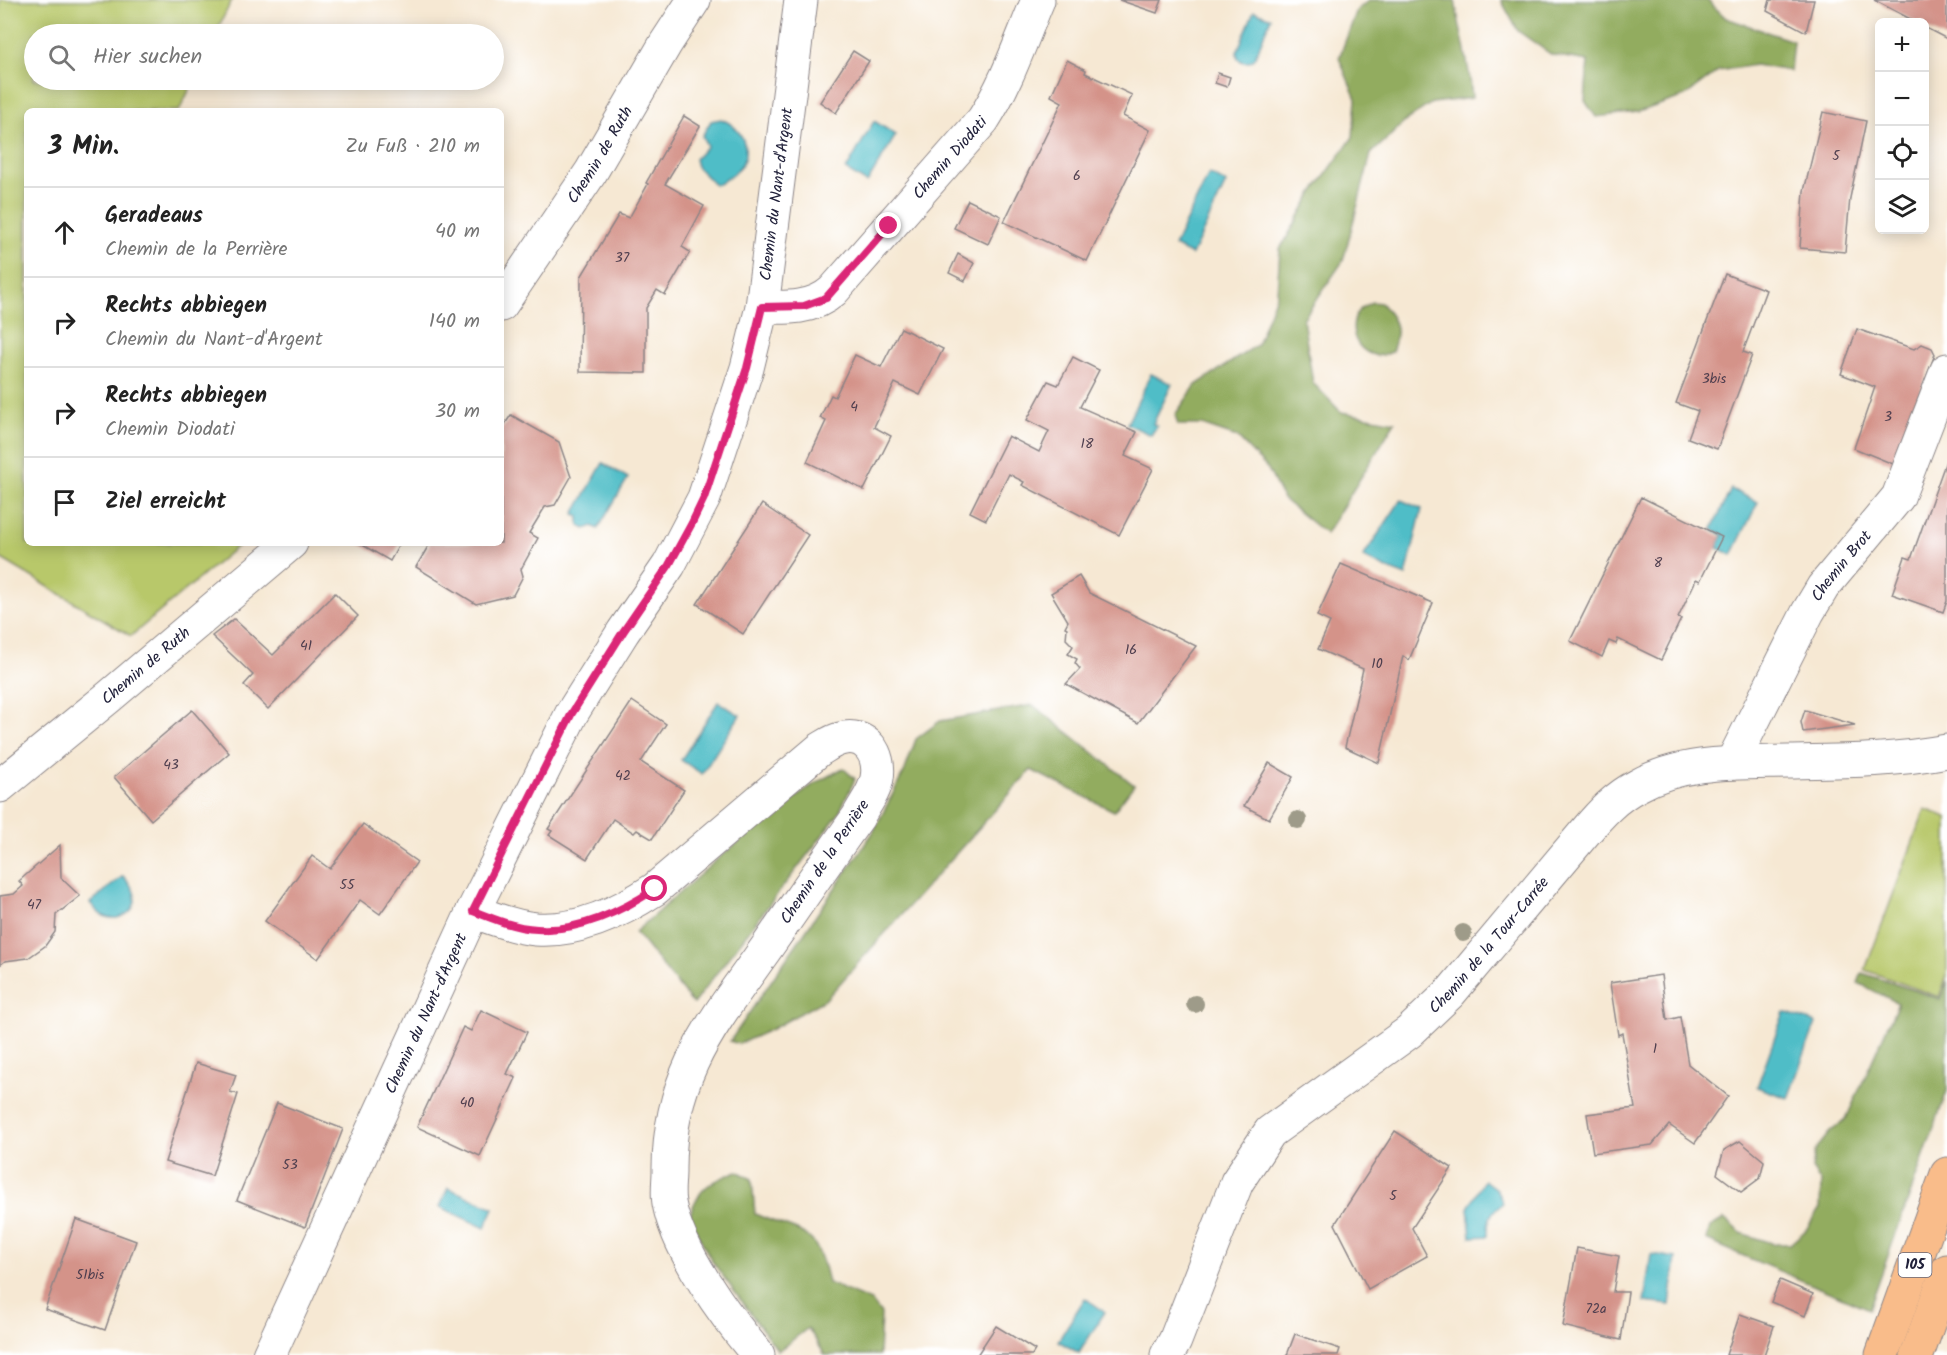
<!DOCTYPE html>
<html lang="de">
<head>
<meta charset="utf-8">
<style>
  :root { --surface:#fff; --page:#f2f2f2; --text:#222; --muted:#767676; --line:#e0e0e0 }
  body { margin:0; font-family:Kalam,sans-serif; background:var(--page); color:var(--text) }
  .controls { position:absolute; right:18px; top:18px; display:grid; overflow:hidden; border-radius:9px; box-shadow:0 3px 15px #0003 }
  .controls button { width:54px; height:54px; display:grid; place-items:center; padding:0; border:0; border-bottom:2px solid var(--line); background:var(--surface); color:var(--text); font:30px sans-serif }
  .stop { position:absolute; width:18px; height:18px; margin:-14px; border:4px solid #db2777; border-radius:50%; background:#fff }
  .stop.end { background:#db2777; border-color:#fff; box-shadow:0 2px 6px #0008 }
  .list { margin:0; padding:0; list-style:none }
  h2 { display:flex; justify-content:space-between; align-items:center; height:78px; margin:0; padding:0 24px; font-size:26px }
  h2 small { font-size:20px; font-weight:400; color:var(--muted) }
  .list li { display:grid; grid-template-columns:39px 1fr auto; gap:18px; align-items:center; box-sizing:border-box; height:90px; padding:0 24px; border-top:2px solid var(--line) }
  .list b { display:block; font-size:22px; white-space:nowrap }
  .list p { margin:0; font-size:20px; white-space:nowrap; color:var(--muted) }
  .list em { font-size:20px; font-style:normal; color:var(--muted) }
  .icon { flex:none; width:33px; height:33px; fill:none; stroke:currentColor; stroke-width:2; stroke-linecap:round; stroke-linejoin:round }
  .map { position:relative; flex:none; width:1947px; height:1355px; overflow:hidden }
  .search { position:absolute; background:var(--surface); box-shadow:0 3px 15px #0003; left:24px; top:24px; width:480px; height:66px; display:flex; align-items:center; gap:15px; box-sizing:border-box; padding:0 21px; border-radius:33px; color:var(--muted); font-size:22px }
  .panel { position:absolute; background:var(--surface); box-shadow:0 3px 15px #0003; left:24px; top:108px; width:480px; height:438px; border-radius:9px }
  .map>svg:first-child { display:block }
  .green { fill:#b8c86b; stroke:#6d7553; stroke-width:1.5 }
  .forest { fill:#92ac5f; stroke:#5a674d; stroke-width:1.5 }
  .water { fill:#4fbdc7; stroke:#387081; stroke-width:1.5 }
  .building { fill:#d49389 }
  .lines { fill:none; stroke-linecap:round; stroke-linejoin:round }
  .minor-casing { stroke:#8c8587; stroke-width:35 }
  .primary-casing { stroke:#8c8587; stroke-width:35 }
  .minor { stroke:#fff; stroke-width:33 }
  .primary { stroke:#f9bc8a; stroke-width:33 }
  .tree { fill:#9e9b89 }
  .route { stroke:#db2777; stroke-width:8 }
  .labels { text-anchor:middle; dominant-baseline:central; stroke-width:6; stroke-linejoin:round; paint-order:stroke }
  .number-label { font-size:14px; fill:#4e3e4e }
  .shield { fill:#fff; stroke:#646476; stroke-width:1.5 }
  .shield-label { font-size:15px; font-weight:bold; fill:#22223b }
  .street-label { font-size:16px; fill:#22223b; stroke:#fff }
</style>
</head>
<body>
<div class="map">
<svg width="1947" height="1355" viewBox="0 0 1947 1355">
  <rect width="100%" height="100%" fill="#fff"/>
  <filter id="ink" filterUnits="userSpaceOnUse"><feTurbulence type="fractalNoise" baseFrequency=".0167" numOctaves="2"/><feDisplacementMap in="SourceGraphic" scale="12" xChannelSelector="R" yChannelSelector="G"/><feConvolveMatrix kernelMatrix="1 2 1 2 8 2 1 2 1" color-interpolation-filters="sRGB"/></filter>
  <filter id="wash" filterUnits="userSpaceOnUse"><feTurbulence type="fractalNoise" baseFrequency=".008" numOctaves="4" result="noise"/><feDisplacementMap in="SourceGraphic" scale="24" xChannelSelector="R" yChannelSelector="G"/><feGaussianBlur stdDeviation="1.35" result="paint"/><feColorMatrix in="noise" values="0 0 0 0 0 0 0 0 0 0 0 0 0 0 0 0 0 1.4 0 .05"/><feComposite in="paint" operator="in"/></filter>
  <g filter="url(#wash)">
    <rect width="100%" height="100%" fill="#f6e8d3"/>
    <g class="green">
      <polygon points="0,0 232,0 215,34 34,34 34,80 194,80 179,111 27,111 27,543 241,543 131,636 0,558"/>
      <polygon points="1925,809 1947,817 1947,976 1939,997 1865,970"/>
    </g>
    <g class="forest">
      <path d="M1369 0H1455C1460 33 1470 64 1472 98L1432 103 1408 119 1371 154 1343 261 1303 319 1313 383 1341 412 1395 422 1326 534 1283 499 1268 469 1237 437 1202 425H1178L1175 415 1196 385 1257 345 1277 293 1280 249 1312 194 1353 137 1356 99 1339 58 1357 10Z"/>
      <polygon points="1501,0 1707,0 1726,18 1793,41 1790,71 1755,65 1718,71 1685,96 1638,112 1596,117 1585,101 1588,61 1552,55 1518,31"/>
      <path d="M1372 302 1381 303C1397 321 1400 329 1392 352 1367 365 1344 338 1357 313 1359 309 1367 305 1372 302Z"/>
      <polygon points="1033,705 1134,785 1114,811 1031,770 826,999 772,1029 739,1044 730,1041 872,834 905,770 916,739 940,721"/>
      <polygon points="843,768 855,779 838,815 693,1004 635,932 722,855 814,784"/>
      <polygon points="1862,973 1940,999 1947,981 1947,1091 1869,1309 1706,1240 1710,1227 1724,1219 1741,1233 1774,1244 1790,1244 1806,1230 1820,1208 1821,1182 1812,1169 1815,1151 1829,1133 1846,1119 1898,1003 1858,983"/>
      <path d="M737 1171 752 1179 755 1214C802 1235 816 1224 828 1283L871 1301 881 1314 879 1355H825L808 1328 778 1351 712 1261 689 1217C699 1186 709 1183 737 1171Z"/>
    </g>
    <g class="water">
      <polygon points="1254,11 1271,18 1254,59 1249,62 1243,62 1238,59 1237,52"/>
      <path d="M721 119C743 127 755 154 735 172 733 175 730 176 727 178 722 181 722 184 715 185L697 167 695 159 707 146 702 136 711 121Z"/>
      <polygon points="874,121 896,135 867,183 846,170"/>
      <polygon points="1209,174 1226,183 1192,255 1174,246"/>
      <polygon points="1151,374 1172,384 1153,424 1157,426 1151,435 1127,424"/>
      <polygon points="603,463 628,478 598,529 593,526 585,529 579,525 579,517 574,514"/>
      <polygon points="1731,489 1758,502 1732,555 1717,548 1723,535 1712,529"/>
      <polygon points="1401,500 1422,509 1406,576 1385,568 1363,557"/>
      <polygon points="718,702 740,715 702,774 681,760"/>
      <path d="M123 876C127 881 132 886 134 892 140 910 120 924 104 916 98 914 94 907 90 903Z"/>
      <polygon points="1784,1012 1816,1023 1788,1098 1757,1087"/>
      <path d="M1484 1180 1496 1189 1503 1203C1491 1211 1487 1220 1488 1236L1471 1237 1468 1208Z"/>
      <polygon points="448,1188 494,1208 485,1228 440,1207"/>
      <polygon points="1651,1254 1676,1258 1670,1305 1644,1302"/>
      <polygon points="1085,1298 1105,1312 1079,1353 1058,1341"/>
    </g>
    <g id="blocks">
      <g class="building">
        <polygon points="1119,0 1162,0 1157,13"/>
        <polygon points="1770,0 1814,0 1806,32 1767,11"/>
        <polygon points="1874,0 1947,0 1947,39 1924,27 1924,22 1916,22"/>
        <polygon points="853,51 869,61 836,113 820,102"/>
        <polygon points="1067,60 1086,70 1085,73 1132,95 1123,116 1150,130 1087,261 1004,222 1062,102 1051,96"/>
        <polygon points="1218,73 1230,77 1227,87 1215,83"/>
        <polygon points="1823,112 1866,121 1850,198 1845,252 1800,248 1804,191"/>
        <polygon points="684,116 700,126 665,184 704,206 682,247 690,252 665,295 657,290 646,308 646,373 580,372 581,277 619,214 629,218 648,184 646,183"/>
        <polygon points="968,200 1001,216 988,244 954,228"/>
        <polygon points="958,254 974,263 965,281 949,273"/>
        <polygon points="1725,274 1766,290 1743,352 1752,355 1717,449 1688,438 1698,411 1676,403"/>
        <polygon points="901,328 943,349 920,395 895,383 874,427 891,436 864,490 807,462 826,421 820,418 831,395 835,397 855,355 881,367"/>
        <polygon points="1857,329 1914,349 1922,344 1932,348 1935,354 1893,464 1854,448 1875,387 1841,374"/>
        <polygon points="1073,357 1099,370 1080,407 1137,432 1125,456 1153,469 1119,535 1022,485 1024,482 1009,474 986,520 970,512 1008,436 1039,452 1049,431 1027,420 1048,381 1058,385"/>
        <polygon points="511,415 559,442 571,477 555,505 545,507 529,533 538,538 521,569 523,576 513,595 476,604 416,567 430,543 501,543 501,430"/>
        <polygon points="1947,458 1947,601 1943,612 1892,594 1905,557 1911,559"/>
        <polygon points="1641,497 1722,537 1700,581 1696,579 1694,584 1678,618 1681,619 1661,660 1618,639 1616,644 1609,641 1602,657 1570,641"/>
        <polygon points="762,504 808,535 743,634 697,604"/>
        <polygon points="359,543 400,543 390,561"/>
        <polygon points="1341,564 1433,603 1409,660 1403,656 1379,763 1345,747 1363,669 1318,649 1330,622 1317,616"/>
        <polygon points="1079,576 1089,593 1196,646 1138,723 1066,684 1080,669 1075,663 1077,659 1068,654 1073,646 1066,639 1067,628 1065,627 1068,621 1051,593"/>
        <polygon points="335,593 358,616 268,709 244,685 253,675 212,636 234,619 273,655"/>
        <polygon points="632,701 666,724 641,762 684,790 652,839 637,830 634,833 613,819 587,859 549,835 552,831 548,829"/>
        <polygon points="192,710 229,753 151,820 114,777"/>
        <polygon points="1805,710 1855,725 1803,732 1801,722"/>
        <polygon points="1269,763 1293,777 1269,819 1244,806"/>
        <polygon points="363,824 417,862 380,914 360,900 318,959 265,921 312,856 330,869"/>
        <polygon points="60,845 61,878 80,896 56,915 55,932 45,946 28,958 5,961 0,965 0,896 14,894 23,886 19,881"/>
        <polygon points="1661,975 1667,1020 1680,1017 1688,1064 1728,1096 1695,1143 1669,1125 1652,1145 1593,1153 1587,1114 1635,1108 1622,1033 1618,1035 1610,983"/>
        <polygon points="481,1010 527,1032 507,1074 516,1078 480,1156 417,1127 463,1027 471,1031"/>
        <polygon points="196,1063 236,1075 230,1092 238,1094 212,1176 165,1162"/>
        <polygon points="277,1103 343,1129 305,1227 237,1200"/>
        <polygon points="1395,1131 1452,1168 1412,1228 1427,1256 1368,1289 1335,1224"/>
        <polygon points="1740,1141 1764,1161 1760,1178 1741,1192 1717,1174 1724,1150"/>
        <polygon points="76,1219 136,1241 105,1330 45,1309"/>
        <polygon points="1577,1248 1619,1256 1613,1292 1628,1292 1621,1340 1563,1326"/>
        <polygon points="1780,1280 1813,1294 1805,1316 1771,1302"/>
        <polygon points="1740,1314 1774,1326 1764,1355 1726,1355"/>
        <polygon points="996,1326 1035,1350 1032,1355 977,1355"/>
        <polygon points="1295,1334 1340,1349 1338,1355 1287,1355"/>
      </g>
    </g>
  </g>
  <g filter="url(#ink)">
    <use href="#blocks" fill-opacity="0" stroke="#8c8587" stroke-width="1.5"/>
    <g class="lines">
      <g class="minor-casing">
        <g id="minor">
          <path id="s1" d="M501 305 591 172 666 43 694 0"/>
          <path id="s2" d="M762 307C787 308 813 309 833 291L983 120C1007 83 1021 40 1038 0"/>
          <path id="s3" d="M1732 763 1808 612 1823 587 1898 497 1947 370"/>
          <path id="s4" d="M0 786 110 696 291 543"/>
          <path d="M473 911C493 919 515 927 536 929 578 932 622 911 655 889L819 750C826 746 832 741 840 739 866 731 881 755 877 778 875 792 864 805 858 817 827 860 797 904 767 947 714 1022 668 1074 669 1171 669 1181 667 1193 669 1203 678 1252 726 1317 758 1355"/>
          <path id="s5" d="M269 1355 473 911 572 713 623 632 669 565 704 498 747 368 762 307 801 0"/>
          <path id="s6" d="M1167 1355 1175 1341 1237 1182 1270 1132 1409 1032 1450 993 1586 831C1601 813 1616 797 1637 786 1683 760 1737 763 1788 762 1841 761 1895 761 1947 751"/>
        </g>
      </g>
      <g class="primary-casing">
        <g id="primary">
          <polyline points="1882,1355 1947,1174"/>
          <polyline points="1917,1355 1947,1271"/>
        </g>
      </g>
      <use href="#minor" class="minor"/>
      <use href="#primary" class="primary"/>
    </g>
    <g class="tree">
      <circle cx="1298" cy="820" r="9"/>
      <circle cx="1463" cy="933" r="9"/>
      <circle cx="1195" cy="1004" r="9"/>
    </g>
  </g>
  <g class="lines" filter="url(#ink)">
    <path class="route" d="M655 889C622 911 578 932 537 929 515 928 493 919 473 911L572 713 623 632 669 565 692 523 704 498 747 368 762 307 804 306 826 298 889 226"/>
  </g>
  <g class="labels">
    <g class="number-label">
      <text x="1836" y="156">5</text>
      <text x="1077" y="176">6</text>
      <text x="622" y="258">37</text>
      <text x="1714" y="379">3bis</text>
      <text x="854" y="407">4</text>
      <text x="1888" y="417">3</text>
      <text x="1087" y="444">18</text>
      <text x="1658" y="563">8</text>
      <text x="306" y="646">41</text>
      <text x="1131" y="650">16</text>
      <text x="1377" y="664">10</text>
      <text x="171" y="765">43</text>
      <text x="623" y="776">42</text>
      <text x="347" y="885">55</text>
      <text x="34" y="905">47</text>
      <text x="1655" y="1049">1</text>
      <text x="467" y="1103">40</text>
      <text x="290" y="1165">53</text>
      <text x="1393" y="1196">5</text>
      <text x="90" y="1275">51bis</text>
      <text x="1596" y="1309">72a</text>
    </g>
    <rect class="shield" x="1898.5" y="1253" width="33" height="24" rx="4.5"/>
    <g class="shield-label">
      <text x="1915" y="1265">105</text>
    </g>
    <g class="street-label">
      <text stroke="none"><textPath href="#s1" startOffset="180">Chemin de Ruth</textPath></text>
      <text stroke="none"><textPath href="#s2" startOffset="252">Chemin Diodati</textPath></text>
      <text stroke="none"><textPath href="#s5" startOffset="1276">Chemin du Nant-d'Argent</textPath></text>
      <text stroke="none"><textPath href="#s3" startOffset="226">Chemin Brot</textPath></text>
      <text stroke="none"><textPath href="#s4" startOffset="189">Chemin de Ruth</textPath></text>
      <text transform="translate(825 862) rotate(-56)">Chemin de la Perrière</text>
      <text stroke="none"><textPath href="#s6" startOffset="536">Chemin de la Tour-Carrée</textPath></text>
      <text stroke="none"><textPath href="#s5" startOffset="376">Chemin du Nant-d'Argent</textPath></text>
    </g>
  </g>
</svg>
<div class="controls">
<button>+</button>
<button>−</button>
<button><svg class="icon" aria-label="locate" viewBox="0 0 24 24"><circle cx="12" cy="12" r="6"/><path d="M12 2v4M12 18v4M2 12h4M18 12h4"/></svg></button>
<button><svg class="icon" aria-label="layers" viewBox="0 0 24 24"><path d="M12 4l9 5-9 5-9-5zM3 14l9 5 9-5"/></svg></button>
</div>
<div class="stop" style="left:655px;top:889px"></div>
<div class="stop end" style="left:889px;top:226px"></div>
<div class="search"><svg class="icon" aria-label="search" viewBox="0 0 24 24"><circle cx="10" cy="10" r="6"/><path d="M15 15l6 6"/></svg>Hier suchen</div>
<section class="panel">
<h2>3 Min.<small>Zu Fuß · 210 m</small></h2>
<ul class="list">
<li><svg class="icon" aria-label="ahead" viewBox="0 0 24 24"><path d="M12 20V5M6 11l6-6 6 6"/></svg><div><b>Geradeaus</b><p>Chemin de la Perrière</p></div><em>40 m</em></li>
<li><svg class="icon" aria-label="right" viewBox="0 0 24 24"><path d="M7 20v-9h11M14 6l5 5-5 5"/></svg><div><b>Rechts abbiegen</b><p>Chemin du Nant-d'Argent</p></div><em>140 m</em></li>
<li><svg class="icon" aria-label="right" viewBox="0 0 24 24"><path d="M7 20v-9h11M14 6l5 5-5 5"/></svg><div><b>Rechts abbiegen</b><p>Chemin Diodati</p></div><em>30 m</em></li>
<li><svg class="icon" aria-label="arrive" viewBox="0 0 24 24"><path d="M6 21V4h12l-3 4 3 4H6"/></svg><div><b>Ziel erreicht</b></div></li>
</ul>
</section>
</div>
</body>
</html>
